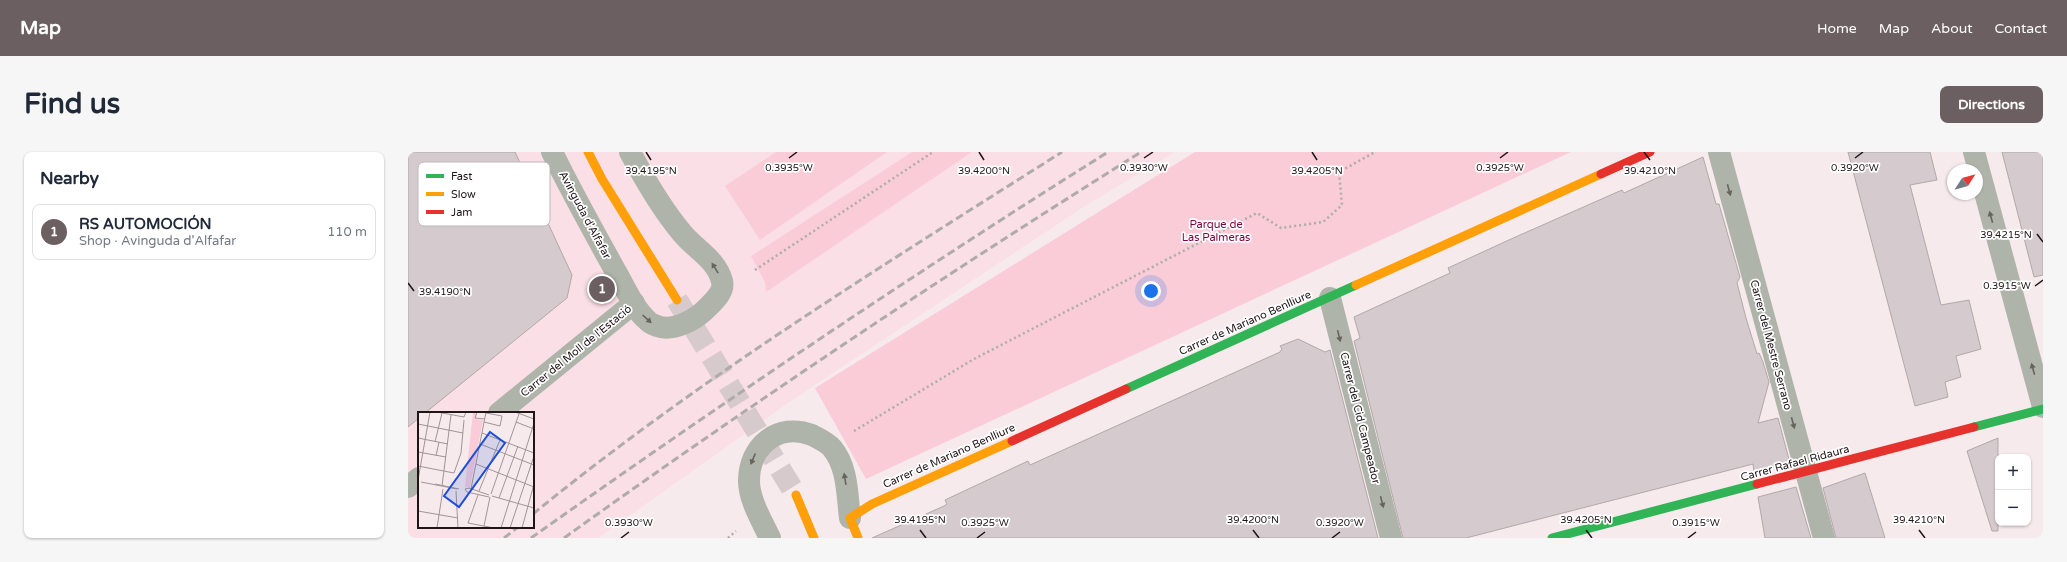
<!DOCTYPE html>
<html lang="en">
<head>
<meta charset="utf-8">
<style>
  :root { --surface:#fff; --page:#f6f6f7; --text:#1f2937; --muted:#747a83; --line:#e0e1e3; --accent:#6b5f62 }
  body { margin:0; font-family:"Varela Round",sans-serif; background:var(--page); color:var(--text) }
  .controls { position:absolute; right:12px; bottom:12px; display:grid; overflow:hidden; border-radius:8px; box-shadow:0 1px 3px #0004 }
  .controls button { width:36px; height:36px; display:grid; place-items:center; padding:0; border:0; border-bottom:1px solid var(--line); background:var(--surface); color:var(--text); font:20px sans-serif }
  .compass { position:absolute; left:1539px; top:12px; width:36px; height:36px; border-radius:50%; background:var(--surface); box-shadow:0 1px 3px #0004; rotate:54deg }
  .you { position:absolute; left:743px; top:139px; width:14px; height:14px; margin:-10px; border:3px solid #fff; border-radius:50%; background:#1a73e8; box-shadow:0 0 0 6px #1a73e833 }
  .badge { display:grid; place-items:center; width:26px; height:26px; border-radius:50%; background:var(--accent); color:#fff; font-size:13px; font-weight:700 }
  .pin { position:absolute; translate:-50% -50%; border:2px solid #fff; box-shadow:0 1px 4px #0006 }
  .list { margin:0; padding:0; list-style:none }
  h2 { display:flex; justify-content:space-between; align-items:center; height:52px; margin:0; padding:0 16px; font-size:17px }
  h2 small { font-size:13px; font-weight:400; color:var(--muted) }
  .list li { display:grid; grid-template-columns:26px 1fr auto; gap:12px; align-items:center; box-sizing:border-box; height:56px; margin:0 8px 8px; padding:0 8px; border:1px solid var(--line); border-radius:8px }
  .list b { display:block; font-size:15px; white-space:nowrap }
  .list p { margin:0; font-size:13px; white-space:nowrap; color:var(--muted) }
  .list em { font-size:13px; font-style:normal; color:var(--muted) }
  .map { position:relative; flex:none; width:1635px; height:386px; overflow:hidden; border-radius:8px }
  header { display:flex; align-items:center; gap:24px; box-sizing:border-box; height:56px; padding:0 20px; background:var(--accent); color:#fff }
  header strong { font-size:19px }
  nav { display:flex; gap:22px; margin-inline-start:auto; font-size:14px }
  .intro { display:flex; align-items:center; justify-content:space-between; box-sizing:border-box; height:96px; padding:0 24px }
  h1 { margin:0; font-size:28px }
  .button { padding:10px 18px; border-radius:8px; background:var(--accent); color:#fff; font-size:14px; font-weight:700 }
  main { display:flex; gap:24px; padding:0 24px }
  aside { flex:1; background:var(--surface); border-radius:8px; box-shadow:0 1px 3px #0004 }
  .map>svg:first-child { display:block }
  .built { fill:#fbdfe6; fill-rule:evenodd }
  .green { fill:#faccd8 }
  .building { fill:#d5cacd; stroke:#b2a7a9 }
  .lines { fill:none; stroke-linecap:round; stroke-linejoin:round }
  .secondary-tunnel { stroke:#d7cacd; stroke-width:22; stroke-dasharray:22 11; stroke-linecap:butt }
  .path { stroke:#acada7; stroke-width:2.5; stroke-dasharray:2 3; stroke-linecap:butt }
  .street { stroke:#afb4aa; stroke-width:22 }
  .fast { stroke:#30b455; stroke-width:9 }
  .slow { stroke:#ff9f0a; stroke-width:9 }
  .jam { stroke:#e5322d; stroke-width:9 }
  .rail { stroke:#aeaba8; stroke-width:3; stroke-dasharray:8 4; stroke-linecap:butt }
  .oneway { fill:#676460 }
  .ticks { fill:none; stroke:#1f1417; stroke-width:1.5 }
  .labels { text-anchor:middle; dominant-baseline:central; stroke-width:3.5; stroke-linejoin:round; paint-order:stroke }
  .street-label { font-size:11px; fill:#1f1417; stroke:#fff }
  .park-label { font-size:11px; fill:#7f003e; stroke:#fff }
  .inset-road { fill:none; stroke:#a19497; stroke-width:1 }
  .view { fill:#1d4ed8; fill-opacity:0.15; stroke:#1d4ed8; stroke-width:2 }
  .inset-edge { fill:none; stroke:#1f1417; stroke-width:2 }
  .key { fill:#fff; stroke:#bcb8b9; stroke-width:1 }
  .key-label { font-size:11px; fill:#1f1417 }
  .ticks-label { font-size:10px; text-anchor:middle; fill:#1f1417; stroke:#fff; stroke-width:3.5; stroke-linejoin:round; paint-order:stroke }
</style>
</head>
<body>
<header>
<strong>Map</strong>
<nav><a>Home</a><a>Map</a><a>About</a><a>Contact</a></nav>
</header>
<div class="intro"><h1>Find us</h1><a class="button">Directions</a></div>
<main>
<aside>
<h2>Nearby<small></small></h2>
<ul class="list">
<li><span class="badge">1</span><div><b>RS AUTOMOCIÓN</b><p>Shop · Avinguda d'Alfafar</p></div><em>110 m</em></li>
</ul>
</aside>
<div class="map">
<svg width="1635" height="386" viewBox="0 0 1635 386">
  <rect width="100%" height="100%" fill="#f7eaed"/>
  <path class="built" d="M0 0H767L677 54 383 249 190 386H0ZM11 261H125V375H11Z"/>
  <g class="green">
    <polygon points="368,0 479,0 352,88 317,34"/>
    <polygon points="504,0 564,0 358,140 357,130 343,104"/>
    <polygon points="787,0 1163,0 458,327 407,236"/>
  </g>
  <g class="building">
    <polygon points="0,0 107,0 164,123 159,146 17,261 11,261 11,266 0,275"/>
    <polygon points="1440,0 1522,0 1529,28 1502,33 1533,153 1561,148 1573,197 1548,204 1553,225 1537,230 1540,245 1507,254"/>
    <polygon points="1594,0 1635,0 1635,123 1626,125"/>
    <polygon points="1295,5 1308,52 1311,52 1332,125 1329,131 1338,166 1349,202 1351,201 1355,210 1361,230 1350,271 1370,266 1382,311 1346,320 1345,312 1058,386 995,386 946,189 952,186 946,165 1042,121 1040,116 1103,87 1214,38 1216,41"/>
    <polygon points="890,187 917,200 922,198 970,386 464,386 536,354 539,352 537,348 620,309 622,313 872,200 874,197 872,194"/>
    <polygon points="1590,286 1590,379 1584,379 1559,299"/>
    <polygon points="1457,321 1477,386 1428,386 1415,336"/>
    <polygon points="1388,335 1403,386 1357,386 1350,345"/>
  </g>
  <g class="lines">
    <polyline class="secondary-tunnel" points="269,148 388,343"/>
    <g class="path">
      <polyline points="347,118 525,0"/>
      <polyline points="446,279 566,207 849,61 873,76 915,70 934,53 931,20 967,0"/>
      <polyline points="320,386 328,379"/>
    </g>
    <g class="street">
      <path d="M144 0C164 41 186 80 208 120 217 135 225 156 239 168 241 171 246 173 249 174 265 180 287 168 298 157 305 150 317 140 314 129 308 107 288 98 274 81 253 56 237 28 222 0"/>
      <polyline points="1311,0 1416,386"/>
      <polyline points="1566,0 1635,255"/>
      <polyline points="922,146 983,386"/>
      <polyline points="91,261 226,151"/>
      <polyline points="0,335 11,326"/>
      <path d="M362 386C354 369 341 348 341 329 341 294 370 270 404 283 410 286 420 291 424 296 440 315 439 343 442 366"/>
    </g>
    <g class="fast">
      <polyline points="718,237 948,133"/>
      <polyline points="1566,275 1635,257"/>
      <polyline points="1144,386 1349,332"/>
    </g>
    <g class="slow">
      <polyline points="180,0 194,27 269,148"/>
      <polyline points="948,133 1193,22"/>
      <polyline points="388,343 406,386"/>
      <polyline points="450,386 442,366 464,352 604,289"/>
    </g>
    <g class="jam">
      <polyline points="1193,22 1242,0"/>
      <polyline points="604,289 718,237"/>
      <polyline points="1349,332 1566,275"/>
    </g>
    <g class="rail">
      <path d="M125 362C290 227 474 114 654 0"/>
      <polyline points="96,386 110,375"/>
      <path d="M123 386C312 252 504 123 700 0"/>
      <path d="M156 386C344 251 537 123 733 0"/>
    </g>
  </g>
  <defs><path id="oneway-solid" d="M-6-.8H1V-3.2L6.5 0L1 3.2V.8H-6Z"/></defs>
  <g class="oneway">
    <use href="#oneway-solid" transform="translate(1321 38) rotate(75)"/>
    <use href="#oneway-solid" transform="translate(1583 65) rotate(-105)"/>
    <use href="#oneway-solid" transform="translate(307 116) rotate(-122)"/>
    <use href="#oneway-solid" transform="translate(239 167) rotate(42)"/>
    <use href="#oneway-solid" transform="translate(931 184) rotate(76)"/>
    <use href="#oneway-solid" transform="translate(1625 217) rotate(-105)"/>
    <use href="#oneway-solid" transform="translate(1385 271) rotate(75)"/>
    <use href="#oneway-solid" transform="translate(345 307) rotate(113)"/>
    <use href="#oneway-solid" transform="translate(437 327) rotate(-99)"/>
    <use href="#oneway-solid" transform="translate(974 350) rotate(76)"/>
  </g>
  <path class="ticks" d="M238 0 243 8M571 0 576 8M904 0 909 8M1236 0 1242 8M381 6 389 0M736 6 745 0M1092 6 1100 0M1447 6 1455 0M1629 82 1635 90M0 131 6 139M1627 134 1635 128M512 378 518 386M845 378 851 386M1178 378 1184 386M1511 378 1517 386M213 386 221 380M569 386 577 380M924 386 932 380M1280 386 1288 380"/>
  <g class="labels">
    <g class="street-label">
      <text transform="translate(177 63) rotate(62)">Avinguda d'Alfafar</text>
      <text transform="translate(837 171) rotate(-24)">Carrer de Mariano Benlliure</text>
      <text transform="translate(1363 193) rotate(75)">Carrer del Mestre Serrano</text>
      <text transform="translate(168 199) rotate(-39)">Carrer del Moll de l'Estació</text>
      <text transform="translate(952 266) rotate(76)">Carrer del Cid Campeador</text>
      <text transform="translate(541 304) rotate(-24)">Carrer de Mariano Benlliure</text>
      <text transform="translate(1387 311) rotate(-15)">Carrer Rafael Ridaura</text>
    </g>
    <g class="park-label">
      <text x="808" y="72">Parque de<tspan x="808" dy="13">Las Palmeras</tspan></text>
    </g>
  </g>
  <g transform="translate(10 260)">
    <rect width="116" height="116" fill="#f7eaed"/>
    <path d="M55 0H59L58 7 65 8 52 75H47Z" fill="#faccd8"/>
    <path class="inset-road" d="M19 0 46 5 48 0M59 0 57 6 67 7M97 0 116 7M66 10 82 14 84 4 68 1M98 10 116 17M0 12 45 21M64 21 116 41M0 26 30 32M17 30 24 1M62 32 116 53M0 40 28 45M18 44 21 30M58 52 116 75M0 54 36 61 43 41 46 8M0 68 12 0M3 70 39 77M17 72 41 77M24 74 33 3M53 77 68 0M38 79 40 116M61 79 82 28M73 82 101 2M60 83 50 111 76 116M74 84 116 96M71 85 49 80 47 77 51 76 71 83M81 86 100 34M0 99 40 106M66 114 72 85M19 116 25 77M83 116 116 11M92 116 116 44M104 116 116 72"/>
    <path class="view" d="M72 20 87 31 41 95 26 84Z"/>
    <rect width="116" height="116" class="inset-edge"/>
  </g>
  <rect x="10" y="10" width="132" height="64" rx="6" class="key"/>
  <rect x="18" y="22" width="18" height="4" fill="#30b455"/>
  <rect x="18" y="40" width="18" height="4" fill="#ff9f0a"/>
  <rect x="18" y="58" width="18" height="4" fill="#e5322d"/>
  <g class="key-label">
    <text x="43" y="28">Fast</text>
    <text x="43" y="46">Slow</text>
    <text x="43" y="64">Jam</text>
  </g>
  <g class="ticks-label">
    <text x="1092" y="19">0.3925°W</text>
    <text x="381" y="19">0.3935°W</text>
    <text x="736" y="19">0.3930°W</text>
    <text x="1447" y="19">0.3920°W</text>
    <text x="243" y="22">39.4195°N</text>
    <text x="576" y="22">39.4200°N</text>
    <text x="909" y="22">39.4205°N</text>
    <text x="1242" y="22">39.4210°N</text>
    <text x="1598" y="86">39.4215°N</text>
    <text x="1599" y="137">0.3915°W</text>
    <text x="37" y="143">39.4190°N</text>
    <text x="512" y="371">39.4195°N</text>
    <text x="845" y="371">39.4200°N</text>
    <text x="1178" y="371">39.4205°N</text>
    <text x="1511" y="371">39.4210°N</text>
    <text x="221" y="374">0.3930°W</text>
    <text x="577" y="374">0.3925°W</text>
    <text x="932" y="374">0.3920°W</text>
    <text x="1288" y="374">0.3915°W</text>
  </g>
</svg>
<div class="controls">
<button>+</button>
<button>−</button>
</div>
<svg class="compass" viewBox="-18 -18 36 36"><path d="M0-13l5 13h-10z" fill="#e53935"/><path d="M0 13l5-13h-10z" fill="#747a83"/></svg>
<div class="you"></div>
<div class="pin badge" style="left:194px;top:137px">1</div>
</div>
</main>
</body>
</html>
